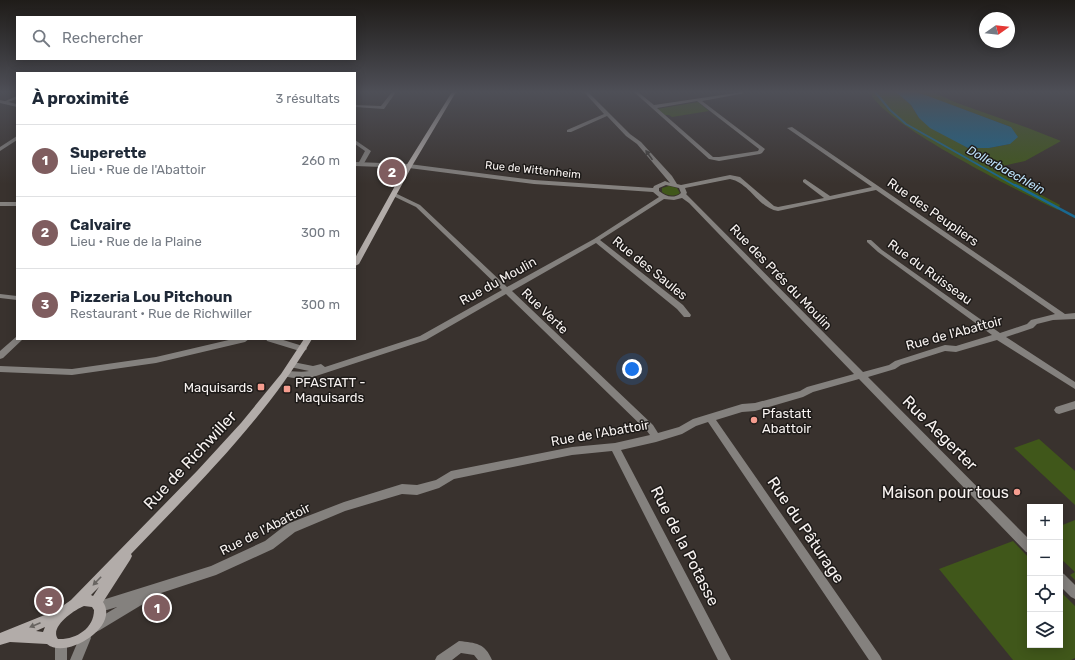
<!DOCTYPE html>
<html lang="fr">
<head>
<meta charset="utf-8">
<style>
  :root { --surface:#fff; --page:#f6f6f7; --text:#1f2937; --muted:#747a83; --line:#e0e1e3; --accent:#7f5d5f }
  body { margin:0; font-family:Rubik,sans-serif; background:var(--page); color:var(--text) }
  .controls { position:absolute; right:12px; bottom:12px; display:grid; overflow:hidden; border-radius:0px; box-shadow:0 2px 10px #0003 }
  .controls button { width:36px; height:36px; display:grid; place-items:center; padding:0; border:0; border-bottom:1px solid var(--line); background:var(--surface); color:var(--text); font:20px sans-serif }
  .compass { position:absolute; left:979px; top:12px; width:36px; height:36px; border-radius:50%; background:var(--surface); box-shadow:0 2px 10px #0003; rotate:75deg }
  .you { position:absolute; left:632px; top:369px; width:14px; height:14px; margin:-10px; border:3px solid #fff; border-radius:50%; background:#1a73e8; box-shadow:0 0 0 6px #1a73e833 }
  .badge { display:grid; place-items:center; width:26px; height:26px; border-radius:50%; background:var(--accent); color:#fff; font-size:13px; font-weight:700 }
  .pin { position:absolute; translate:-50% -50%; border:2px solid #fff; box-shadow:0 1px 4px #0006 }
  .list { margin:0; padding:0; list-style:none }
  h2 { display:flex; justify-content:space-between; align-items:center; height:52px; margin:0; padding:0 16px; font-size:17px }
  h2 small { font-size:13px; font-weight:400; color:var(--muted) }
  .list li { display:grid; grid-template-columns:26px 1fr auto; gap:12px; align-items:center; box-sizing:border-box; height:72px; padding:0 16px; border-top:1px solid var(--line) }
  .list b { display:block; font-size:15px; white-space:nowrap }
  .list p { margin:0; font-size:13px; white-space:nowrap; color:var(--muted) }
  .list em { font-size:13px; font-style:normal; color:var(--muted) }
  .icon { flex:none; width:22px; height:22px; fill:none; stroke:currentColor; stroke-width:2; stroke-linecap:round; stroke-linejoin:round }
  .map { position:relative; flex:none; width:1075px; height:660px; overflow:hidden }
  .search { position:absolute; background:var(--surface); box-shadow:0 2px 10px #0003; left:16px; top:16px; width:340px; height:44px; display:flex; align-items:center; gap:10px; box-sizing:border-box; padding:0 14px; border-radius:0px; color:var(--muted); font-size:15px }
  .panel { position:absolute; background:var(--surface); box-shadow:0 2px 10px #0003; left:16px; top:72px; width:340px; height:268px; border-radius:0px }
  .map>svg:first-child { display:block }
  .green { fill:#40571a }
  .water { fill:#196890 }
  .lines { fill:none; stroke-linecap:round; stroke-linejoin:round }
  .stream-far1 { stroke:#196890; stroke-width:2 }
  .stream { stroke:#196890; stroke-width:2.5 }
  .minor { fill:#84817e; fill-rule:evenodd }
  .tertiary { fill:#84817e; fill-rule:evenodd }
  .secondary { fill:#b2aca9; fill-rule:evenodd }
  .oneway { fill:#423f3c }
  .oneway2 { fill:#686461 }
  .poi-dot { fill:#f59d8f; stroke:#1e1b19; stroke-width:1.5 }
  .labels { text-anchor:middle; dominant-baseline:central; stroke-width:3; stroke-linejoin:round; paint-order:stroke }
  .far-street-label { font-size:11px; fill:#f7f2f0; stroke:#1e1b19 }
  .far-water-label { font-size:12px; font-style:italic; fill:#bee3fb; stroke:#1e1b19 }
  .street-label { font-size:13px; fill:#f7f2f0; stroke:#1e1b19 }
  .poi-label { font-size:13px; fill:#f7f2f0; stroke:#1e1b19; text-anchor:start }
  .near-street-label { font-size:16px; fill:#f7f2f0; stroke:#1e1b19 }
  .near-poi-label { font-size:16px; fill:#f7f2f0; stroke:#1e1b19; text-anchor:end }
</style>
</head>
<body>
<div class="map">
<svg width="1075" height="660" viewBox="0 0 1075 660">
  <rect width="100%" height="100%" fill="#39322e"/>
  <g class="green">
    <path d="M870 92H896L911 105 919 118 968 148H989L1010 144 1011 127 916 92H933L957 103 1028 128 1061 141 1025 161 994 168 1013 180 1060 205 1058 210C1024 194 881 123 870 92Z"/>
    <polygon points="698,102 709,111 672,117 669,115 665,115 657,109"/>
    <path d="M669 186 677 188 680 193C674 197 667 196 662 192V188Z"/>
    <polygon points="1039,439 1075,471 1075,505 1014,448"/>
    <polygon points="1075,520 1075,580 1070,575 1075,572 1060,558 1060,526"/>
    <polygon points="1013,541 1030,559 1030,645 1060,645 1060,591 1075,606 1075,658 1071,660 1013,660 939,569"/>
  </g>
  <polygon class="water" points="896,92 916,92 928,96 1011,127 1018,137 1010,144 989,148 968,148 930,128 919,118 911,105"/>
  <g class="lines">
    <polyline class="stream-far1" points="875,92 890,110 906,124 1016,186"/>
    <polyline class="stream" points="1015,185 1075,217"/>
    <g class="minor">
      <polygon points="392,92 396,92 384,109 355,107 355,105 381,106"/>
      <path d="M584 92H588L630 134 641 142 672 176 677 184 681 185 730 175 740 177 774 206 778 207 824 198 803 182V180L805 179 830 196 872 187 787 128 792 127 1065 314 1075 313V319L1053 320 1037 324 1033 328 1006 337 1075 382V389L997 340 956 352 945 351 901 365 895 369 868 377 1030 540V553L1026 552 859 379 813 392 803 397 755 411 742 412 716 420 880 656 882 660H869L708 422 696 426 682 434 656 442 621 450 731 660H718L612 451 572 455 454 479 439 488 417 495 402 494 345 511 295 532 273 549 216 575 155 595 153 598 100 630 96 632 92 630 90 626 92 622 117 607 100 612 96 610 94 606 96 602 211 566 265 541 287 524 344 502 402 484 417 485 436 480 451 471 572 447 615 443 650 435 647 431 506 294 426 340 313 377C303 379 294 379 284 376L283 374 284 372C291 370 300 373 309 371L290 367 289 365 290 363 293 362 313 366 321 364 325 367 420 336 502 290 416 207 391 195V193H395L420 205 507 287 594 239 659 197 653 192 534 184 409 168 406 166 409 164 534 180 653 188 654 186 665 181 670 183 637 144 626 136 607 116 571 132H567V130L604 114ZM730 179C750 183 758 208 778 211L876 190 1055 314 1031 320 1027 324 1000 333 882 250 871 240H867V242L878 252 992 335 956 346 945 345 895 361 889 365 863 372 686 194 687 193 685 188ZM666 185 679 188 681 193C674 199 666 197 659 191V188ZM682 198 689 203 854 374 807 387 800 391 755 403 742 404 693 419 679 427 658 433 653 425 512 291 596 243 677 309 684 317H690L691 315 683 305 600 240 664 199 674 200Z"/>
      <path d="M634 92H638L654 105 742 92V94H740L702 101 765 149 762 153 760 154 719 161 709 159ZM697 101 759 149 758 151 719 157H713L657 108Z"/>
      <polygon points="17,96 17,99 5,103 3,102"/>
      <polygon points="17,136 17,140 0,151 0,147"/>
      <polygon points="355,140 371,151 363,165 358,164 365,151 355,144"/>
      <rect x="0" y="202" width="17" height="4"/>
      <polygon points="0,294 17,296 17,300 0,298"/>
      <polygon points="16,337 17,339 23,339 3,358 0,359 0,351"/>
      <polygon points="233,339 249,339 245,342 156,363 72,375 0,372 0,366 72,369 156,357"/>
      <polygon points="266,339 280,339 306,347 307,349 303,352 267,341"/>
      <polygon points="1075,401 1075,409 1059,414 1056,413 1054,410 1056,407"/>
      <polygon points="1060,572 1064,574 1075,585 1075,599 1071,597 1060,586"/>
      <path d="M459 641C476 643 485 643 492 660H478L474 655 461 653 452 660H435L437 656Z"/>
    </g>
    <g class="tertiary">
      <polygon points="0,100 17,104 17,107 0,103"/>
      <polygon points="355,162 409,164 412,166 409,168 355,166"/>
      <polygon points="85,632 89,634 91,638 82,660 70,660 81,634"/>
      <polygon points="61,641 65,643 67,647 67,660 55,660 55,647 57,643"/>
    </g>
    <g class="secondary">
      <polygon points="452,92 456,92 412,166 359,264 355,266 355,258 406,166"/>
      <path d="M304 339H312C264 420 196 486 131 554L132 556 130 560 103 602C120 627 66 660 47 644L10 642 0 645V633L57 610 71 600 197 471 241 423 281 374ZM99 587 93 596 91 595ZM84 606 92 607 94 610C94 629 75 640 58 639 49 627 74 610 84 606ZM45 627 43 632 36 631Z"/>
    </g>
  </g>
  <defs><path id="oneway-solid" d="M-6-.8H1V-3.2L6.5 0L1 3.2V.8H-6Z"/></defs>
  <use class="oneway" href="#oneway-solid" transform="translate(649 155) rotate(-125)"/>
  <g class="oneway2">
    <use href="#oneway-solid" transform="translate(97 581) rotate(134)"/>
    <use href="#oneway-solid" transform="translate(35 625) rotate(157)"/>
  </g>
  <linearGradient id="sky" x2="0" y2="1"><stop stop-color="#1f1c19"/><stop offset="0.5" stop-color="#4e4f57"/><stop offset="1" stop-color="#4e4f57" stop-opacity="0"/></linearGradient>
  <rect width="1075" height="184" fill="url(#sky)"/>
  <g class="poi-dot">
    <rect x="257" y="383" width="8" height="8" rx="2"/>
    <rect x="283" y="385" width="8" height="8" rx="2"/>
    <circle cx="754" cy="420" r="4"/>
    <circle cx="1017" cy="492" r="4"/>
  </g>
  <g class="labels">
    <g class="far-street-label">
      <text transform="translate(533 170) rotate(6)">Rue de Wittenheim</text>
    </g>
    <g class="far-water-label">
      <text transform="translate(1006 170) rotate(29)">Dollerbaechlein</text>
    </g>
    <g class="street-label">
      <text transform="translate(933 212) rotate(35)">Rue des Peupliers</text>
      <text transform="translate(650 268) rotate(39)">Rue des Saules</text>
      <text transform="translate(930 272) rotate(36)">Rue du Ruisseau</text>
      <text transform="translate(781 277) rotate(46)">Rue des Prés du Moulin</text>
      <text transform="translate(498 281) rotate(-29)">Rue du Moulin</text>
      <text transform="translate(545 311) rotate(44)">Rue Verte</text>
      <text transform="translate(954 333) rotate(-15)">Rue de l'Abattoir</text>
      <text transform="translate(600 433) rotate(-10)">Rue de l'Abattoir</text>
      <text transform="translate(265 529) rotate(-27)">Rue de l'Abattoir</text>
    </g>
    <g class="poi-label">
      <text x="295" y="382">PFASTATT -<tspan x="295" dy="15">Maquisards</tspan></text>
      <text x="253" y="387" text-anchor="end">Maquisards</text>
      <text x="762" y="413">Pfastatt<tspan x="762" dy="15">Abattoir</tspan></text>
    </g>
    <g class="near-street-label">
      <text transform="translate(940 433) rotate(45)">Rue Aegerter</text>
      <text transform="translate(190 460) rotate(-47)">Rue de Richwiller</text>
      <text transform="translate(806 530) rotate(56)">Rue du Pâturage</text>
      <text transform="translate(685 546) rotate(63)">Rue de la Potasse</text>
    </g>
    <g class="near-poi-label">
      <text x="1009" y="492">Maison pour tous</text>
    </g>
  </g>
</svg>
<div class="controls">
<button>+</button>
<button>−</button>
<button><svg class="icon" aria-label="locate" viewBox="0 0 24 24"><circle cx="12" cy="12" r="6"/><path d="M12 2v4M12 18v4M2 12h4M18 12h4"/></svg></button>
<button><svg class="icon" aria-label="layers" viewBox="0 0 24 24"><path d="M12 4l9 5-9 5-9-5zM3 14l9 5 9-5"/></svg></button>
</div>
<svg class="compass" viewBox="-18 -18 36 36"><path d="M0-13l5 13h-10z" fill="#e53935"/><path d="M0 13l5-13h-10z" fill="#747a83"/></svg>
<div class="you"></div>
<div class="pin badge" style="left:157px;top:608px">1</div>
<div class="pin badge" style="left:392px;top:172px">2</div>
<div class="pin badge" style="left:49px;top:601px">3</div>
<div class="search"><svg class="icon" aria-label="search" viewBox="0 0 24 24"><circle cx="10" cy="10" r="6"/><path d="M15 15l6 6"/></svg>Rechercher</div>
<section class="panel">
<h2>À proximité<small>3 résultats</small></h2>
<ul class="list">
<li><span class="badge">1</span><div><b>Superette</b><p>Lieu · Rue de l'Abattoir</p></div><em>260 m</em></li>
<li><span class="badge">2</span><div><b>Calvaire</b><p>Lieu · Rue de la Plaine</p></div><em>300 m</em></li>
<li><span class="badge">3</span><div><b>Pizzeria Lou Pitchoun</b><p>Restaurant · Rue de Richwiller</p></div><em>300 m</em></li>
</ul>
</section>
</div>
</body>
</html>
